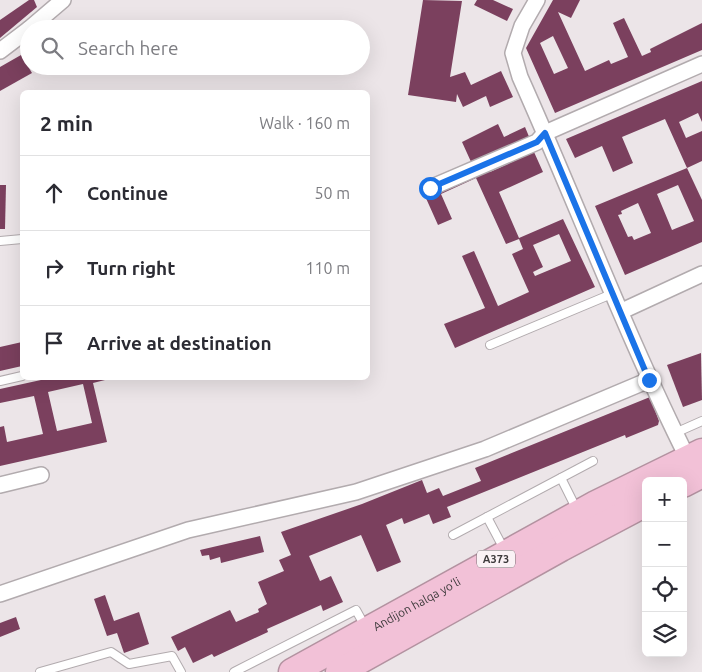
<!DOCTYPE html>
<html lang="en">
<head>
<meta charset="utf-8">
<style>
  :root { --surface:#fff; --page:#f2f2f3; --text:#2b2b33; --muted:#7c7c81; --line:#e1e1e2 }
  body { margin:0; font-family:Ubuntu,sans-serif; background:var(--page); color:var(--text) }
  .controls { position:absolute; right:15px; bottom:15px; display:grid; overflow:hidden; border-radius:8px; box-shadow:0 5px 20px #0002 }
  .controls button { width:45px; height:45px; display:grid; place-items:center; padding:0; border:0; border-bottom:1px solid var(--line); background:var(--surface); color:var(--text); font:25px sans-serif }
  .stop { position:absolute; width:15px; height:15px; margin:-11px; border:4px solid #1a73e8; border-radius:50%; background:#fff }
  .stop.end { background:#1a73e8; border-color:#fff; box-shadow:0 1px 5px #0008 }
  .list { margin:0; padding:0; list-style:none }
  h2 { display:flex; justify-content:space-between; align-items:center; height:65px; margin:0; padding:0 20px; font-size:21px }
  h2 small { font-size:16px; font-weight:400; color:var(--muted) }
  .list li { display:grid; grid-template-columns:32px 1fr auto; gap:15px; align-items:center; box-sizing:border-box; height:75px; padding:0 20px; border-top:1px solid var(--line) }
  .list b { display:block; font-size:19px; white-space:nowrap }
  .list em { font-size:16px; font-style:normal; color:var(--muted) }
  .icon { flex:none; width:28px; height:28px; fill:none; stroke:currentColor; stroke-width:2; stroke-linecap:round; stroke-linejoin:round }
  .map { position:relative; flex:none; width:702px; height:672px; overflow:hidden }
  .search { position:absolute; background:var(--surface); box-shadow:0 5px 20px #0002; left:20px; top:20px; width:350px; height:55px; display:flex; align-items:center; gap:12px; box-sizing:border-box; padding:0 18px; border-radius:28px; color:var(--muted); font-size:19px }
  .panel { position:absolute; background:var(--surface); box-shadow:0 5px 20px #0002; left:20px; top:90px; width:350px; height:290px; border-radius:8px }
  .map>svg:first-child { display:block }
  .building { fill:#7b405e; fill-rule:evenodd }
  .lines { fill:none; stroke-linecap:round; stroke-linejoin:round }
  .lane-casing { stroke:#b2abae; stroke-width:10 }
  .street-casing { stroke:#b2abae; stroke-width:18 }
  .highway-casing { stroke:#b392a0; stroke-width:29 }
  .lane { stroke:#fff; stroke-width:8 }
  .street { stroke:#fff; stroke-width:15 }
  .highway { stroke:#f2c1d7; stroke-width:26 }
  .route { stroke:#1a73e8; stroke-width:6 }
  .labels { text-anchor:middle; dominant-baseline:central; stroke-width:5; stroke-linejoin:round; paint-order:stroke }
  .shield { fill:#faf2f5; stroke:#767173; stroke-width:1 }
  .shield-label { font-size:11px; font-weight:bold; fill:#3d3a3b }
  .street-label { font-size:12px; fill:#3d3a3b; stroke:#faf2f5 }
</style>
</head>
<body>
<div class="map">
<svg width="702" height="672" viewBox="0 0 702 672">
  <rect width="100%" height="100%" fill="#ece5e8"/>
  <g class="building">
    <polygon points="29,0 34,0 37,7 0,38 0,20"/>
    <polygon points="423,0 462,1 450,77 465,72 471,85 501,71 513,97 490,107 486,96 463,107 457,94 456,102 408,95"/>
    <polygon points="477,0 493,0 513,9 507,21 474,5"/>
    <path d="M553 0H580L571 18 558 12 585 71 609 60 611 64 628 57 613 23 624 18 642 56 651 52 650 49 702 23V50L555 113 526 48ZM553 36 568 68 554 74 540 43Z"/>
    <polygon points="21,55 32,73 0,91 0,67"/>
    <polygon points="702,81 702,122 698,113 679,122 686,138 702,131 702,161 687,168 665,119 622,137 633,163 613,172 602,146 575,158 566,139"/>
    <polygon points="498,124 504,137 525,127 530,139 472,164 462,142"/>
    <path d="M534 152 543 172 499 192 519 238 563 219 595 287 455 348 444 324 485 308 462 256 474 251 498 306 529 292 512 254 523 249 519 239 506 244 476 178 441 194 452 219 438 225 425 196 488 168 490 172ZM559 234 571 261 535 276 533 272 543 267 533 245Z"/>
    <path d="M687 168 702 200V242L625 275 595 206ZM678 185 694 221 672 230 657 194ZM638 203 651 233 634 240 632 236 628 237 618 215 622 214 621 211Z"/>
    <polygon points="0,185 6,185 5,229 0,229"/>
    <polygon points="22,342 22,366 0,371 0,347"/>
    <polygon points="701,353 702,400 683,407 667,365"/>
    <path d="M50 378H113L93 383 107 442 0 466V427L4 426 7 442 43 434 34 396 0 403V389ZM83 384 92 423 57 431 48 392Z"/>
    <polygon points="650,397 659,421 658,425 626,438 625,435 447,507 451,517 433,524 429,514 404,524 402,518 386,525 401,562 377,572 361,535 309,556 320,581 331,576 343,602 323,611 321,605 267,629 268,632 214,657 212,654 193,663 185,647 178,651 171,637 230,610 236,622 259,612 258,609 267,604 258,582 284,571 279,560 291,555 281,532 362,504 422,480 427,493 439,488 443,496 481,481 475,468"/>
    <polygon points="260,536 264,552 221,563 220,557 210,560 209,555 202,556 200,550"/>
    <polygon points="105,595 114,621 139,612 149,644 124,653 117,633 107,636 94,599"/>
    <polygon points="16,617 20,629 0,637 0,623"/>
  </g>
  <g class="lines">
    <g class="lane-casing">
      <g id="lane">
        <polyline points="0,241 22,239"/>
        <polyline points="490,345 614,293"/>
        <polyline points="0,381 22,376"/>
        <polyline points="675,433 702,421"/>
        <polyline points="561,478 577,510"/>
        <polyline points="487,517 505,551"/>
        <polyline points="453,535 593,461"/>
        <polyline points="40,672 111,652 129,664 172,656 181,672"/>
        <polyline points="234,672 356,610 366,628"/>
      </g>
    </g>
    <g class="street-casing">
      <g id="street">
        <path d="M537 0 522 26 513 53 520 77C577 204 626 335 688 459"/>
        <polyline points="29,29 63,0"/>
        <polyline points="0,51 29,29"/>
        <polyline points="430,188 537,142 545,133 702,64"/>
        <polyline points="622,311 702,274"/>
        <polyline points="0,485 41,475"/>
        <polyline points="0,594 188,530 356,492 485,449 649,380"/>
      </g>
    </g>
    <g class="highway-casing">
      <g id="highway">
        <polyline points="683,484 702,474"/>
        <path id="s1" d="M292 672 596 504 702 452"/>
        <polyline points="339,672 561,548 646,503"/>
      </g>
    </g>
    <use href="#lane" class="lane"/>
    <use href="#street" class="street"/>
    <use href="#highway" class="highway"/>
  </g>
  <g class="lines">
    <polyline class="route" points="430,188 537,142 545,133 649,380"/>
  </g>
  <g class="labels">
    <rect class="shield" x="477" y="550.5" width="38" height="17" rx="4"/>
    <g class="shield-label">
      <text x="496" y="559">A373</text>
    </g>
    <g class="street-label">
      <text stroke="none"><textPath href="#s1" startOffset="142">Andijon halqa yo‘li</textPath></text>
    </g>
  </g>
</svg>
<div class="controls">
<button>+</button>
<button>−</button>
<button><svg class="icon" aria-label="locate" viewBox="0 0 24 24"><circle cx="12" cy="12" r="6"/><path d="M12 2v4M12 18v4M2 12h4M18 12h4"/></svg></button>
<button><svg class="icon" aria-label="layers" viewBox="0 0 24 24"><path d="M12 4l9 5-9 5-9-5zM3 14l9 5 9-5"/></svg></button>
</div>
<div class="stop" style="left:430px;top:188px"></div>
<div class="stop end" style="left:649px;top:380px"></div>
<div class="search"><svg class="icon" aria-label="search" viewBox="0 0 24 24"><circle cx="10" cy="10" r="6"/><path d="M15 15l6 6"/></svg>Search here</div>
<section class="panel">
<h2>2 min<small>Walk · 160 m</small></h2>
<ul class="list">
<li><svg class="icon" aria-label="ahead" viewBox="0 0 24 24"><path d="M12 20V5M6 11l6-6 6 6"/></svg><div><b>Continue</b></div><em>50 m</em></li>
<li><svg class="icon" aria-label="right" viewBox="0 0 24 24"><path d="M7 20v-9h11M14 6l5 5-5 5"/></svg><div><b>Turn right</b></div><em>110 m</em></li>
<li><svg class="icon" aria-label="arrive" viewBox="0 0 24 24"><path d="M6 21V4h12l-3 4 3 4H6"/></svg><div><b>Arrive at destination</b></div></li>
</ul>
</section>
</div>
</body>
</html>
